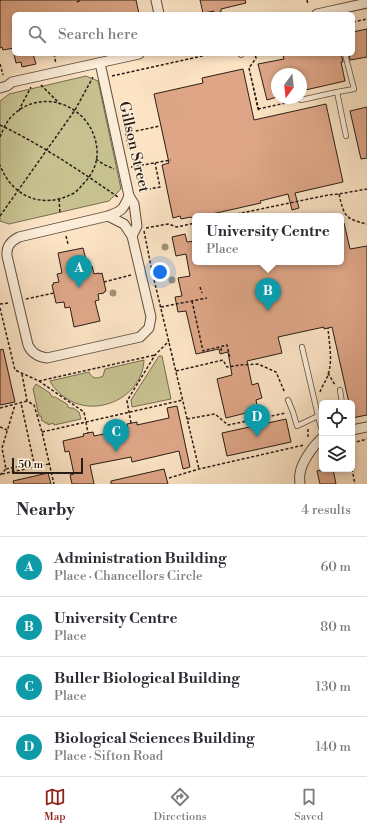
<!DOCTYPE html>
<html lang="en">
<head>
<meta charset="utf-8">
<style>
  :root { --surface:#fff; --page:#f7f7f7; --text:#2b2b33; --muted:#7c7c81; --line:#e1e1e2; --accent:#8f2418 }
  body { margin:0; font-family:"Libre Bodoni",serif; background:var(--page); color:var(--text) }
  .controls { position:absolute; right:12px; bottom:12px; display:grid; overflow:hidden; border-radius:6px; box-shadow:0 2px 6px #0003 }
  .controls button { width:36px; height:36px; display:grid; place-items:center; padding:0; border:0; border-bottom:1px solid var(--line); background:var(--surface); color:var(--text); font:20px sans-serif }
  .compass { position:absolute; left:271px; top:68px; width:36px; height:36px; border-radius:50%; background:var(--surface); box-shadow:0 2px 6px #0003; rotate:195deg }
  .scale { position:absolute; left:12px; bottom:10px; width:71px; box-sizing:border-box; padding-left:4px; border:2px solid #2a1c16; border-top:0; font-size:11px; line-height:14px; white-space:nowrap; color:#2a1c16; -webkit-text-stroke:3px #fcedd9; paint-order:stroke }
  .you { position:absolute; left:160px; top:272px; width:14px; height:14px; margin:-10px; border:3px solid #fff; border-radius:50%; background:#1a73e8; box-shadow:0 0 0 6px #1a73e833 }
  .badge { display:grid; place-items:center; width:26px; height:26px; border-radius:50%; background:var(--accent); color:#fff; font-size:13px; font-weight:700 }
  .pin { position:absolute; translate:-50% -33px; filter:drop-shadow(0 1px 2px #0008) }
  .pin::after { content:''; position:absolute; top:21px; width:14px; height:12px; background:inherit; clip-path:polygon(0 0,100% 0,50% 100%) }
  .popup { position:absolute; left:192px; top:213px; width:152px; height:52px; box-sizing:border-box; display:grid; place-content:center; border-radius:6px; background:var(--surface); filter:drop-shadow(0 1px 3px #0005); font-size:13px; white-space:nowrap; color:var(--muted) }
  .popup b { font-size:15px; color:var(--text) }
  .popup::after { content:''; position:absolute; left:50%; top:100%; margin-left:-8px; border:8px solid transparent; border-top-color:var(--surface) }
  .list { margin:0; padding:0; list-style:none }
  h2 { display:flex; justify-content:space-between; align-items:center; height:52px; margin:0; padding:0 16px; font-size:17px }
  h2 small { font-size:13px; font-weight:400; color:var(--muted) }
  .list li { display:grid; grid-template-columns:26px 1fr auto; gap:12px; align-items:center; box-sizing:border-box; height:60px; padding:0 16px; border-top:1px solid var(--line) }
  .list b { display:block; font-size:15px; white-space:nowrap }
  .list p { margin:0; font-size:13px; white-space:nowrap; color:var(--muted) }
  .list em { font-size:13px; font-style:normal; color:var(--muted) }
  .icon { flex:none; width:22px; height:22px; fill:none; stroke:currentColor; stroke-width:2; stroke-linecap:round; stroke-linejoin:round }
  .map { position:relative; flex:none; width:367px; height:484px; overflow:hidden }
  .search { position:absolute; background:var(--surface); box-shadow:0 2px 6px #0003; left:12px; right:12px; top:12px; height:44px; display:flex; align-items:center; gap:10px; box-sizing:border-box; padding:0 14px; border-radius:6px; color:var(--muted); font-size:15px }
  .sheet { height:292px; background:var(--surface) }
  nav { display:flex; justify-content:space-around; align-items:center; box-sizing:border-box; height:56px; border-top:1px solid var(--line); background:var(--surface); font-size:11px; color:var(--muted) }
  nav a { display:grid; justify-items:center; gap:2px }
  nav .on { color:var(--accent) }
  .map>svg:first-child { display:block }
  .green { fill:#c6c18f; stroke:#786e52 }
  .building { fill:#dea687; stroke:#2a1c16 }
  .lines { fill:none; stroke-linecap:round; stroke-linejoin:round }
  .lane-casing { stroke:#5e4e42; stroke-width:6 }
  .street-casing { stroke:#5e4e42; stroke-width:11 }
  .path { stroke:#2a1c16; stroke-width:1.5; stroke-dasharray:3 2; stroke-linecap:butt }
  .lane { stroke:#fcedd9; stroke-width:4.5 }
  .street { stroke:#fcedd9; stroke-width:9 }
  .tree { fill:#a29178 }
  .labels { text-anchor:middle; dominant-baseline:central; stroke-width:3; stroke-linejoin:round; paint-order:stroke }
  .street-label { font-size:15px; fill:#2a1c16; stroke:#fcedd9 }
</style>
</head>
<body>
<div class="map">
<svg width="367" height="484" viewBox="0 0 367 484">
  <rect width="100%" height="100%" fill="#fbe3c4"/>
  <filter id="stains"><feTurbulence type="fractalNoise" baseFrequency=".005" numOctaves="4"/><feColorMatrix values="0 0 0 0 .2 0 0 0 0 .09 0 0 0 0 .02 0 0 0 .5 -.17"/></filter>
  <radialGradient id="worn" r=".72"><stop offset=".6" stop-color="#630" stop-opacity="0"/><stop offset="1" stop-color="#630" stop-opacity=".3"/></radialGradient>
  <g class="green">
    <polygon points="86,76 98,81 121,189 109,201 9,224 0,221 0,101 9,94"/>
    <polygon points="159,356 162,356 171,399 132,407 131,400"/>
    <path d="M144 360C142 397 98 418 67 399 60 394 54 389 50 381L89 372C92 379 97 379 103 376L105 369Z"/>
    <polygon points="36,384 50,393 51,396 53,397 55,397 67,404 68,407 70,408 73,408 79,412 81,419 54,425 53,423 48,425 48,423 45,423 44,421 42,421 41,416 39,416 33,389"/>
  </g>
  <g class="building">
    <polygon points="0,0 136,0 139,14 14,14 14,48 3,50 2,47 0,48"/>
    <polygon points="200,0 245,0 246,3 221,9 221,12 214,13 214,11 203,13"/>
    <polygon points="367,29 367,57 350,60 349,54 353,54 353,32"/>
    <polygon points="14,54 33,54 36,64 22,67 21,62 16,63"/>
    <polygon points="289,54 341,54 343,62 341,62 345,81 301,91 301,74 277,74 277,97 267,100 258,64 284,59 283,55"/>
    <polygon points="243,69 254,120 326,104 343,182 295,193 299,208 292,210 288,194 260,201 261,203 203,216 195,216 195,218 192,218 191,217 181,219 180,216 173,218 162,165 169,163 154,94 203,83 202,78"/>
    <polygon points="367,107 367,158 361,159 350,111"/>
    <polygon points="344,223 350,249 367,246 367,415 352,418 352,403 349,403 332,327 324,329 324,327 278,337 282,353 247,361 252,385 258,383 262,398 256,400 258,410 226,418 217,379 232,375 228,352 220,354 219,349 196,354 186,311 178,312 175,297 182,296 178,278 190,276 186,254 176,256 172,237 185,234 187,242 195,241 195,262 341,262 341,224"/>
    <polygon points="83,248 88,267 92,266 94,274 99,273 99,274 102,273 106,291 104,292 104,293 98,294 99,300 95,301 100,321 74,327 70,307 65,308 64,302 56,303 52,285 54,284 53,283 59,282 57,274 62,273 58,253"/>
    <polygon points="3,349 15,402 0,405 0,350"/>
    <polygon points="177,406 190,467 183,469 179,451 132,462 131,457 90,465 94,484 72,484 70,475 74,474 69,451 65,452 63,441 84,436 83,434 93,432 94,436 128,429 127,424 137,422 137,425 169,418 167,408"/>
    <polygon points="286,419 291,442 227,456 222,433"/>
    <polygon points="164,469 168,484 111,484 111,481"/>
    <polygon points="327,469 333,469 336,484 320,484 317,471"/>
    <polygon points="48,473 51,484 14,484 13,481"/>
  </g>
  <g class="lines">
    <g class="lane-casing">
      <g id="lane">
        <polyline points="345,54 354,89 337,92 346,136"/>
        <polyline points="241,55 242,54"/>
        <polyline points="301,100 337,92"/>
        <polyline points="302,347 319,420 322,430"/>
        <polyline points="340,390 342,403"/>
        <polyline points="288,400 293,412 297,426 318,416"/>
      </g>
    </g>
    <g class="street-casing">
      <g id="street">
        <polyline points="156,0 159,14"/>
        <polyline points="317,14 367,3"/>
        <polyline points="100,63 129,196 134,204 137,226 132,236"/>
        <polyline points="0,88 7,86 12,82 139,54"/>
        <path d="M108 216 124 224 132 236 151 317 149 328 140 337 47 358C39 357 32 354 28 345L7 256C6 246 11 241 19 237L108 216C122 211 123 210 129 196"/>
        <polyline points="352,430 367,427"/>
        <path d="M300 484C300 481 299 477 300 474 301 463 313 446 322 438"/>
      </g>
    </g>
    <g class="path">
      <polyline points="307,0 308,5"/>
      <polyline points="77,2 81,0"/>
      <polyline points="353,22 367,19"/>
      <polyline points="54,54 56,64"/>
      <polyline points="0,64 3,75"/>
      <polyline points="249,68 259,111 258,109 249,68 256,58 255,54"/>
      <polyline points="112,76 211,54"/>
      <polyline points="41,85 60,104"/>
      <polyline points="258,109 295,101"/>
      <polyline points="19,111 22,104 31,87"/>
      <polyline points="123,119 129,149"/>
      <path d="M0 125C42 145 80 171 118 197"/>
      <polyline points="126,133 160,126"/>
      <path d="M0 137C3 130 6 122 12 116 43 85 94 107 97 150 98 163 92 176 82 185 80 188 77 191 74 193 43 210 12 197 0 165"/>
      <polyline points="96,159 103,164 114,169"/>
      <polyline points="131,167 171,160"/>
      <polyline points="138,191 160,187 155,163"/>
      <path d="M339 194C344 216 345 219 367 224"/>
      <polyline points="59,199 60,214"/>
      <polyline points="0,216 75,110 93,77"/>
      <polyline points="227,216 328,195 339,194 367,189"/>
      <polyline points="146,228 168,224 177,227 195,223"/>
      <polyline points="144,231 152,271 199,469"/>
      <polyline points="66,236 68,244"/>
      <polyline points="104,282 131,275"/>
      <polyline points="200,287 202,293"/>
      <polyline points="26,299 54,293"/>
      <polyline points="192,301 203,351 227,345 230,358"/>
      <polyline points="0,304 9,303"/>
      <polyline points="161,307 207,298"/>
      <polyline points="0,308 15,370 39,381 155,355"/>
      <polyline points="221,348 222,354"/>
      <polyline points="176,371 223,360 227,367 240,365 258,364 276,372 285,393"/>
      <polyline points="328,373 335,385"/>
      <polyline points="22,374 27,401 34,405 42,432 54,484"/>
      <polyline points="39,381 84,412 88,433"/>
      <path d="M320 392C322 386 326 381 328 375 333 360 329 343 328 328"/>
      <polyline points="0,408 27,401"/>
      <polyline points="187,419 215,414 228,425 286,413"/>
      <polyline points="131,423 127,401 155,355 169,341"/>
      <polyline points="0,427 7,430"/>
      <polyline points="308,429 308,438"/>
      <polyline points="42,432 183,400"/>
      <polyline points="352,443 367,439"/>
      <polyline points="6,469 34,463 21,403"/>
      <polyline points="352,469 355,484"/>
      <polyline points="2,474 49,464"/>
      <polyline points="0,475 6,469 2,448 15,405"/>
      <polyline points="169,478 199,469 304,445"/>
    </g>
    <use href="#lane" class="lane"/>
    <use href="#street" class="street"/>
  </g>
  <g class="tree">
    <circle cx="165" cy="247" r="3.5"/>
    <circle cx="172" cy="280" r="3.5"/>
    <circle cx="113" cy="293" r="3.5"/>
  </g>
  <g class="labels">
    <g class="street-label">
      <text transform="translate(134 147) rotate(77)">Gillson Street</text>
    </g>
  </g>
  <rect width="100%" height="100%" filter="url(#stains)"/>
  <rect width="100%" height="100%" fill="url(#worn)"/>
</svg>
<div class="controls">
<button><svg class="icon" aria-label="locate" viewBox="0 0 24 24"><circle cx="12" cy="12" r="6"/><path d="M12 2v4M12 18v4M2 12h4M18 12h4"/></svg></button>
<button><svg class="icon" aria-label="layers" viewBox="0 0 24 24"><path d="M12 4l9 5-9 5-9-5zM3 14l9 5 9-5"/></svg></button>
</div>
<svg class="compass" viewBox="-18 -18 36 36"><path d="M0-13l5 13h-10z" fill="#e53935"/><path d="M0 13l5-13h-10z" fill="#7c7c81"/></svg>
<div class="scale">50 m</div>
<div class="you"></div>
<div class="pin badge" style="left:79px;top:288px;background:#0f9aa8">A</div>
<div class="pin badge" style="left:268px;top:311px;background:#0f9aa8">B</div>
<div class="popup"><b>University Centre</b>Place</div>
<div class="pin badge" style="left:116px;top:452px;background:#0f9aa8">C</div>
<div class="pin badge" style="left:257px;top:437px;background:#0f9aa8">D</div>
<div class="search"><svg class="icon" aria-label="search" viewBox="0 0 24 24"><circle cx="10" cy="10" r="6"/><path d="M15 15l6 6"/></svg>Search here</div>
</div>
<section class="sheet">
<h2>Nearby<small>4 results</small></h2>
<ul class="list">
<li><span class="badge" style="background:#0f9aa8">A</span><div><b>Administration Building</b><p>Place · Chancellors Circle</p></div><em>60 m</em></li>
<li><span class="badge" style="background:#0f9aa8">B</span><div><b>University Centre</b><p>Place</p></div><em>80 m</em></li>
<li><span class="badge" style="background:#0f9aa8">C</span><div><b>Buller Biological Building</b><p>Place</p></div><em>130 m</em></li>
<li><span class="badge" style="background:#0f9aa8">D</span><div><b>Biological Sciences Building</b><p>Place · Sifton Road</p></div><em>140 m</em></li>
</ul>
</section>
<nav>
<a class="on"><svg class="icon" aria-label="map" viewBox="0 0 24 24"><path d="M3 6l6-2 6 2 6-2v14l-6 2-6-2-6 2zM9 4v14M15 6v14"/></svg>Map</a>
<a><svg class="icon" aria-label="directions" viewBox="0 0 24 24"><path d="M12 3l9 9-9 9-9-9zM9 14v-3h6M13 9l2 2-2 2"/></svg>Directions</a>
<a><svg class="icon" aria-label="saved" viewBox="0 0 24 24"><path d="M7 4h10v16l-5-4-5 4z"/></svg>Saved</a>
</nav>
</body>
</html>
